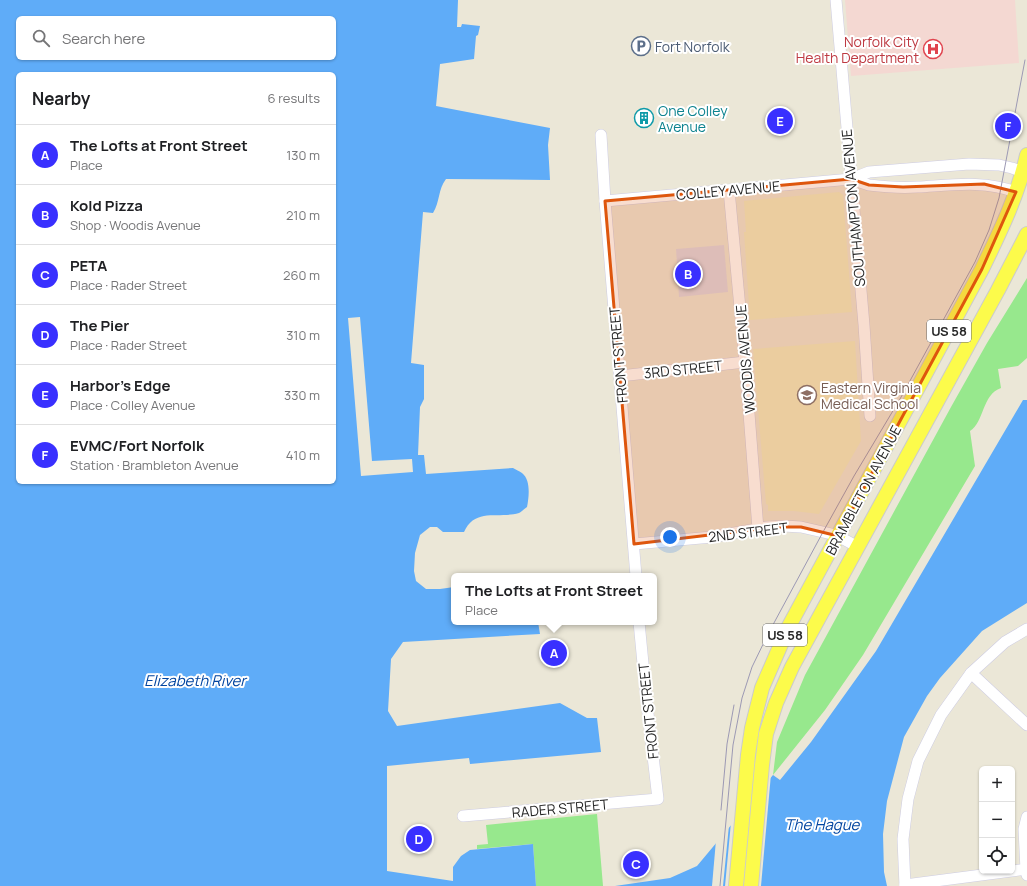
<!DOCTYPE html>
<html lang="en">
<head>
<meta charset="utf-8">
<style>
  :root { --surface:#fff; --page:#f2f2f2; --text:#202124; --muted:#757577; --line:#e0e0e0; --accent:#3930ff }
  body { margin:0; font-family:Manrope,sans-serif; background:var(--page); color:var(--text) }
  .controls { position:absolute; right:12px; bottom:12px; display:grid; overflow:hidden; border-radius:6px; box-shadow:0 1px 3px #0004 }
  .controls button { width:36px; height:36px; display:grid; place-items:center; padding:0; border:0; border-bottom:1px solid var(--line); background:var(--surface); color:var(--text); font:20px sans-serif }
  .you { position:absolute; left:670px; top:537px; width:14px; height:14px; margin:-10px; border:3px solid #fff; border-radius:50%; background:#1a73e8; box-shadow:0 0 0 6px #1a73e833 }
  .badge { display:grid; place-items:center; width:26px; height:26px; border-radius:50%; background:var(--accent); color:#fff; font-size:13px; font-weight:700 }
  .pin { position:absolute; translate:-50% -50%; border:2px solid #fff; box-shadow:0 1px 4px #0006 }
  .popup { position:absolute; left:451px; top:573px; width:206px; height:52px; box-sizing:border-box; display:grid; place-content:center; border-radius:6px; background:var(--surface); filter:drop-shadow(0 1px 3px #0005); font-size:13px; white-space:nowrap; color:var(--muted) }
  .popup b { font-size:15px; color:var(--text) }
  .popup::after { content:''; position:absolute; left:50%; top:100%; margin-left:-8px; border:8px solid transparent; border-top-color:var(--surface) }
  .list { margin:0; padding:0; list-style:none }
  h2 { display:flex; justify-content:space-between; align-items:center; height:52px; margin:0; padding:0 16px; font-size:17px }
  h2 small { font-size:13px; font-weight:400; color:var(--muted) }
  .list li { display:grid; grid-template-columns:26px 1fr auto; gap:12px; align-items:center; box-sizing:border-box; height:60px; padding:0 16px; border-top:1px solid var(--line) }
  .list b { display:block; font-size:15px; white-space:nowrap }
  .list p { margin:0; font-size:13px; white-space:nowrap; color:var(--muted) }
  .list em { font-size:13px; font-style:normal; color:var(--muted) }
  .icon { flex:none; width:22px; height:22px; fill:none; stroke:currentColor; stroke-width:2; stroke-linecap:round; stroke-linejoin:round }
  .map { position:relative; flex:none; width:1027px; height:886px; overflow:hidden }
  .search { position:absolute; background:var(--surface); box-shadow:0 1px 3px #0004; left:16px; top:16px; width:320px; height:44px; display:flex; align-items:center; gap:10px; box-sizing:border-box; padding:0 14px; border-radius:6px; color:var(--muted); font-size:15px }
  .panel { position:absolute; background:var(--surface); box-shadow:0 1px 3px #0004; left:16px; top:72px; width:320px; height:412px; border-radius:6px }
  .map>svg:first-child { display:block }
  .industrial { fill:#ded8e3 }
  .education { fill:#efebc4 }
  .medical { fill:#f4d8d2 }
  .green { fill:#97e88d }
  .water { fill:#5facf8; fill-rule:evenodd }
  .pier { fill:#ebe7d7 }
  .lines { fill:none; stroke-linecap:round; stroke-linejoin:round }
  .minor-casing { stroke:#cdcce2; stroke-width:12 }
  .major-casing { stroke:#cbcbcb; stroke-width:16 }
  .minor { stroke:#fff; stroke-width:11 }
  .major { stroke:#fcfb4b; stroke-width:14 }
  .tram { stroke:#9c99b4; stroke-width:1 }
  .marked { fill:#de560d; fill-opacity:0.2; stroke:#de560d; stroke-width:3; stroke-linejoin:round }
  .labels { text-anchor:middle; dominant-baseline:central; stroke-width:4; stroke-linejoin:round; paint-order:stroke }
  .shield { fill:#fff; stroke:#686868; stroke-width:1 }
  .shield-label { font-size:13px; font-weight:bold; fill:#272727 }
  .health-label { font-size:14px; fill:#be3a42; stroke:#fff; text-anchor:end }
  .service-label { font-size:14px; fill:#4e5e75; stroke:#fff; text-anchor:start }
  .culture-label { font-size:14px; fill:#0d838f; stroke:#fff; text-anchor:start }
  .street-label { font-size:14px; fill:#272727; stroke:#fff }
  .education-label { font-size:14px; fill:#785e54; stroke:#fff; text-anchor:start }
  .water-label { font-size:15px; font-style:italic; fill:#0245a0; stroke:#fff }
</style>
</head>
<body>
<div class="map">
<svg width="1027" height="886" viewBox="0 0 1027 886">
  <rect width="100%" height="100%" fill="#ebe7d7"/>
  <polygon class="industrial" points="724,245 728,292 679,297 676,249"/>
  <g class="education">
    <polygon points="839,192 843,195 852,312 750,320 744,232 746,232 744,201"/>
    <polygon points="855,341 861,441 819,514 794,511 768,511 768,505 766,504 753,349"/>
  </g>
  <polygon class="medical" points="845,0 1015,0 1019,63 851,76"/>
  <g class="green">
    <path d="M1027 278V358L1018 366 998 369 1001 388C982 394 984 423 970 431L975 466 863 655 825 710 773 775 777 742 805 675 951 407 987 343Z"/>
    <polygon points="597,814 603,886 536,886 533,844 477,849 477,845 488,844 486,825"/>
  </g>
  <g class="water">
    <path d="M0 0H458L457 27H461L462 24 480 26 478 35 476 36 474 59 440 64 436 106 550 128 548 145 550 180 446 179C438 189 440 202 433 213L423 212 411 363 424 365V399L420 407 418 455H424L426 474 513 468C515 469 519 471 522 473 531 480 529 497 527 507 524 509 521 512 519 513 499 519 475 507 464 532H443L437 527H430L420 535 415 553 414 571 416 581 426 589H440L454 587V622H538L540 634 403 642 391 659 388 711 397 726 560 703 587 718H597L601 752 470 764 469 758 387 766V871L453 881V867L461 856 470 850 533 844 536 886H0ZM18 18H334V58H18ZM18 74H334V482H18Z"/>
    <polygon points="1023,400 1027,400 1027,603 982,631 940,678 927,696 904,737 887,801 883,834 884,872 887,886 615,886 670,878 697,866 773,775 780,780 811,742 876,651"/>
  </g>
  <g class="pier">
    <polygon points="360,317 372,461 412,459 413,472 361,476 348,318"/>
    <polygon points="771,774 761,886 725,886 731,822"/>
    <polygon points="729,825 723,886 712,886 716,840"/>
  </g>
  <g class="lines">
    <g class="minor-casing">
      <g id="minor">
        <polyline points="836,0 864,325 870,416"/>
        <polyline points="601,135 605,201 636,576"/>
        <polyline points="851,179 869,172 969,164 999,165 1012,168 1023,172"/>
        <polyline points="729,190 745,362 758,529"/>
        <path d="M605 201 851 179C857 181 863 183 869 185 885 187 903 188 918 187 952 185 984 180 1016 192"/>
        <polyline points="620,376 745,362"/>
        <polyline points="634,544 712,537 767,527 784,526 801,527 836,535 858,547"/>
        <polyline points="971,673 1027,725"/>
        <polyline points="463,816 658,799 647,705 639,622"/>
        <polyline points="1027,817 1024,829 1026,870 1027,875"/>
        <polyline points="905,885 1027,869"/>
        <polyline points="905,886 903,839 908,799 918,761 941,715 971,673 1005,642 1027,629"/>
      </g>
    </g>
    <g class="major-casing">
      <g id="major">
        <path d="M736 886 748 755 752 728 762 688 788 628 982 269C1000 232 1018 195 1027 155"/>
        <polyline points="751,886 762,765 766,734 776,703 792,667 998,290 1027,234"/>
      </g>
    </g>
    <use href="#minor" class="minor"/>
    <use href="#major" class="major"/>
    <g class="tram">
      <polyline points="721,810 727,744 734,705"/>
      <polyline points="720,886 733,745 742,698 752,667 768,634 823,532 854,476 900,399 975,262 989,230 999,198 1025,60"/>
    </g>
  </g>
  <path class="marked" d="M851 179 869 185 903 187 984 184 1016 192 982 269 838 536 801 527H777L634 544 605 201Z"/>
  <defs>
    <g id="parking-ring" transform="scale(1)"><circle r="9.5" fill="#fff" stroke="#5c6f8a" stroke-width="1.5"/><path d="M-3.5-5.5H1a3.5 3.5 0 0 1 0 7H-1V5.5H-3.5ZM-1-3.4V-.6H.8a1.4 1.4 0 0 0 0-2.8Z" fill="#5c6f8a"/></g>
    <g id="hospital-ring" transform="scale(1)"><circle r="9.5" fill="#fff" stroke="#e0444e" stroke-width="1.5"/><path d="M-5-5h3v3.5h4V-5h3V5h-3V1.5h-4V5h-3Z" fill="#e0444e"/></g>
    <g id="building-ring" transform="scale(1)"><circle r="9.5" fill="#fff" stroke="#0f9aa8" stroke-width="1.5"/><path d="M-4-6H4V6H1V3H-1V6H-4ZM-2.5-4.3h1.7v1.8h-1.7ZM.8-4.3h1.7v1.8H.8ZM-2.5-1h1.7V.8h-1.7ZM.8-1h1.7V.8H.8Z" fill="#0f9aa8"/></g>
    <g id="university-ring" transform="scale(1)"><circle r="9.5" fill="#fff" stroke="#8d6e63" stroke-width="1.5"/><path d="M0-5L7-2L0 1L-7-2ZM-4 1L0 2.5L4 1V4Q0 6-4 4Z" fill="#8d6e63"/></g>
  </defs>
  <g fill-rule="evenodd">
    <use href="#parking-ring" x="641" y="46"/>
    <use href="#hospital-ring" x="933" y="49"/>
    <use href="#building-ring" x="644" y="118"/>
    <use href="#university-ring" x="807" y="395"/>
  </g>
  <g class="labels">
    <g class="shield">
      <rect x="927" y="320" width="44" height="22" rx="3"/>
      <rect x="763" y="624" width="44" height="22" rx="3"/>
    </g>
    <g class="shield-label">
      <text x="949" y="331">US 58</text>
      <text x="785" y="635">US 58</text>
    </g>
    <g class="health-label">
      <text x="919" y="41">Norfolk City<tspan x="919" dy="16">Health Department</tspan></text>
    </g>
    <g class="service-label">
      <text x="655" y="46">Fort Norfolk</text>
    </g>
    <g class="culture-label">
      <text x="658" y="110">One Colley<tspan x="658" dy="16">Avenue</tspan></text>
    </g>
    <g class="street-label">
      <text transform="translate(728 190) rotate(-5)">COLLEY AVENUE</text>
      <text transform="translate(853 208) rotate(-95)">SOUTHAMPTON AVENUE</text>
      <text transform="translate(618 355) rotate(-95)">FRONT STREET</text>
      <text transform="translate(745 359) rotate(-95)">WOODIS AVENUE</text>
      <text transform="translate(683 369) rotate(-6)">3RD STREET</text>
      <text transform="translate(863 490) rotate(-62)">BRAMBLETON AVENUE</text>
      <text transform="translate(748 532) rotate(-7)">2ND STREET</text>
      <text transform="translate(648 711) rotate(-96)">FRONT STREET</text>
      <text transform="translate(560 808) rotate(-5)">RADER STREET</text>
    </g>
    <g class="education-label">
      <text x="821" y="387">Eastern Virginia<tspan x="821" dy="16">Medical School</tspan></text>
    </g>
    <g class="water-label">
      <text x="195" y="680">Elizabeth River</text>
      <text x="822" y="824">The Hague</text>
    </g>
  </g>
</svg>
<div class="controls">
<button>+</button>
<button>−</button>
<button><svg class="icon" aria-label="locate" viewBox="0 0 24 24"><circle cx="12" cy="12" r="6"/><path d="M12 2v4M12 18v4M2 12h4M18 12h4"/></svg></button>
</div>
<div class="you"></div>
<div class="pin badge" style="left:554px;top:653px">A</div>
<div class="popup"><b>The Lofts at Front Street</b>Place</div>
<div class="pin badge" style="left:688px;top:274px">B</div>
<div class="pin badge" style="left:636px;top:864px">C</div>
<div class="pin badge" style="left:419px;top:839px">D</div>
<div class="pin badge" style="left:780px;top:121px">E</div>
<div class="pin badge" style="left:1008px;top:126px">F</div>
<div class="search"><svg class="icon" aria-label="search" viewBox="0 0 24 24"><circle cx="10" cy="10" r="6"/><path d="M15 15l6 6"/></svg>Search here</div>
<section class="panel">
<h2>Nearby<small>6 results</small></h2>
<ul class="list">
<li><span class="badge">A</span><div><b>The Lofts at Front Street</b><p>Place</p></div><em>130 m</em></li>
<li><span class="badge">B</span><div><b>Kold Pizza</b><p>Shop · Woodis Avenue</p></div><em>210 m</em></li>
<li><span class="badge">C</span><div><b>PETA</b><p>Place · Rader Street</p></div><em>260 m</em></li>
<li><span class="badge">D</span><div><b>The Pier</b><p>Place · Rader Street</p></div><em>310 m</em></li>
<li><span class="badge">E</span><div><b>Harbor's Edge</b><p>Place · Colley Avenue</p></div><em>330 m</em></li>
<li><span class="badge">F</span><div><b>EVMC/Fort Norfolk</b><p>Station · Brambleton Avenue</p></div><em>410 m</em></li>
</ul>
</section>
</div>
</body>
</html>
